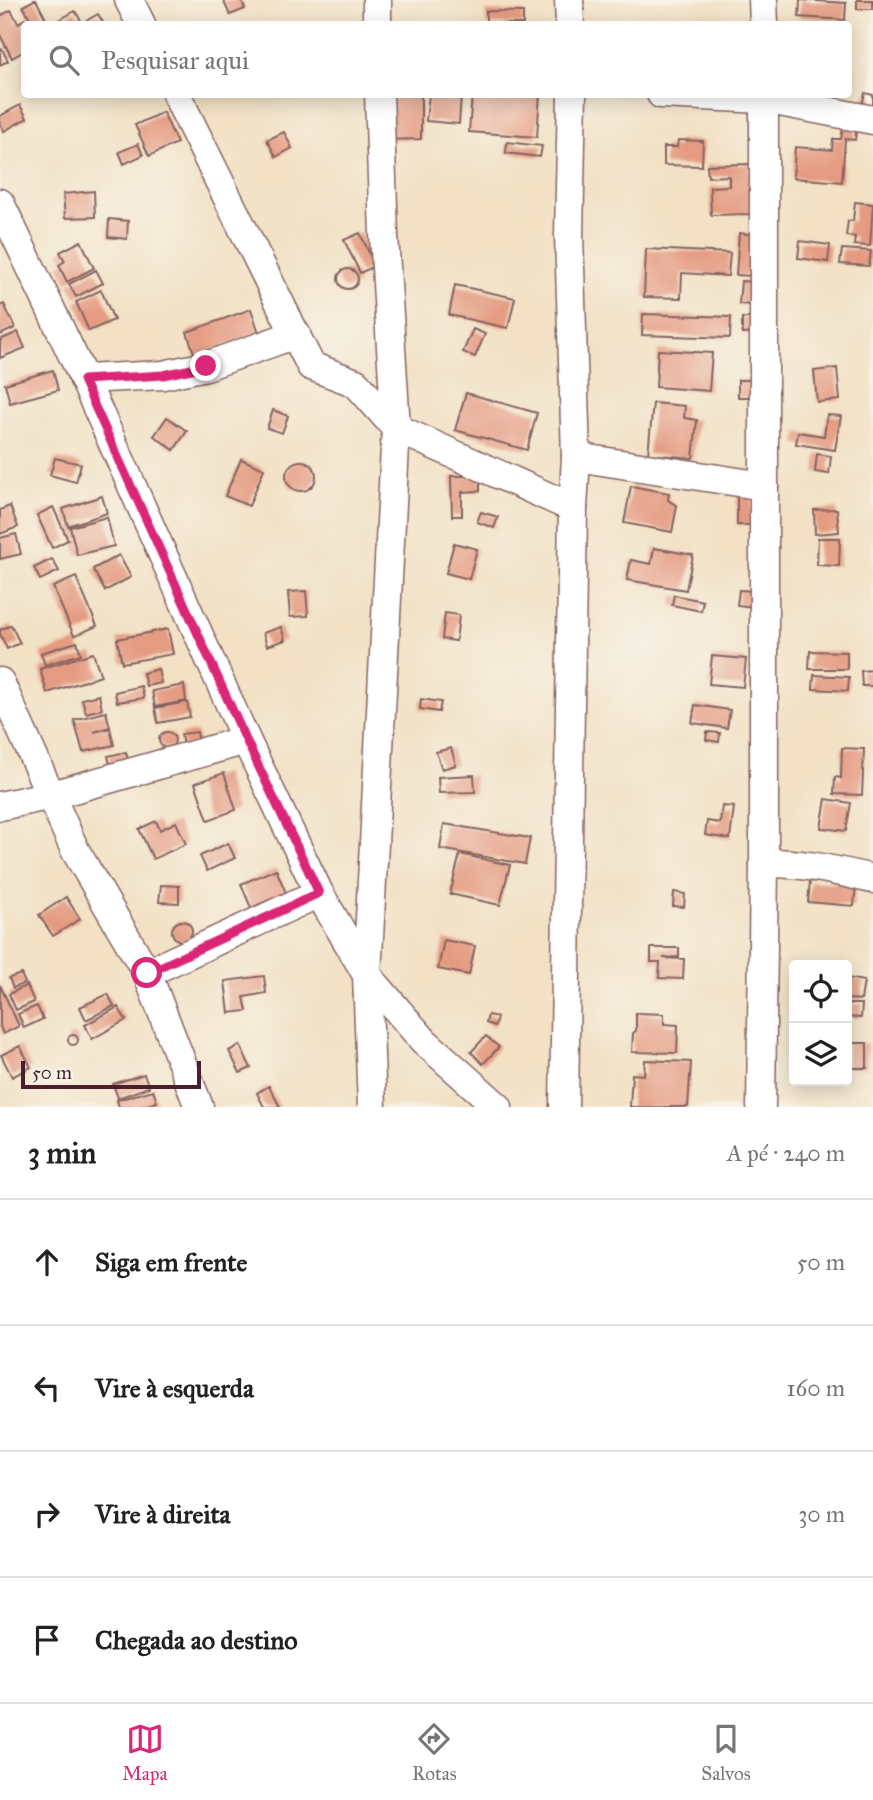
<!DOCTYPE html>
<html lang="pt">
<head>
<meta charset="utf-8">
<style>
  :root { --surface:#fff; --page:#f6f6f6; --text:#222; --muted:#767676; --line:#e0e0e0; --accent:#db2777 }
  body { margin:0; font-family:"IM FELL Great Primer",serif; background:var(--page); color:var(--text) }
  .controls { position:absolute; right:21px; bottom:21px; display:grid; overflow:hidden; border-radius:7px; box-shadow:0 4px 18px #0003 }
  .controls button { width:63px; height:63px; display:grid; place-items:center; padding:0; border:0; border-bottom:2px solid var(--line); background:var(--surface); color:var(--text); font:35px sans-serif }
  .scale { position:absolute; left:21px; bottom:18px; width:180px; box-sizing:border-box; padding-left:7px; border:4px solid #4a1f2b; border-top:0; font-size:19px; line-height:24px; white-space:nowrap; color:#4a1f2b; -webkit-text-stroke:5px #f7f3e8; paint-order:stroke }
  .stop { position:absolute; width:21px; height:21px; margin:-16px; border:5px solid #db2777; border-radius:50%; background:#fff }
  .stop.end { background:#db2777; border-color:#fff; box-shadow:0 2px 7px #0008 }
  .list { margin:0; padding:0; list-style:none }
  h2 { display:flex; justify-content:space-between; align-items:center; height:91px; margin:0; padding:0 28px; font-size:30px }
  h2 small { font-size:23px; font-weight:400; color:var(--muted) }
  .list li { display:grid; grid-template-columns:46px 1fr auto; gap:21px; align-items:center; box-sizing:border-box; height:126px; padding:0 28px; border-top:2px solid var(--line) }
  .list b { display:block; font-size:26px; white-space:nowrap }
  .list em { font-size:23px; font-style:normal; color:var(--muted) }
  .icon { flex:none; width:38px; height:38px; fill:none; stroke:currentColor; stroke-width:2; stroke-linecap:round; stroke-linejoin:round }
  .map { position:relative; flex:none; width:873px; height:1107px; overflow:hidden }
  .search { position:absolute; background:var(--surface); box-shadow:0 4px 18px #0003; left:21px; right:21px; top:21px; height:77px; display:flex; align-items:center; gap:18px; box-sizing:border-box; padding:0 24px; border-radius:7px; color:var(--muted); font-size:26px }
  .sheet { height:595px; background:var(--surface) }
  nav { display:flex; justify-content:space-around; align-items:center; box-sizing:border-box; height:98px; border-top:2px solid var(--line); background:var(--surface); font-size:19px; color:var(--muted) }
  nav a { display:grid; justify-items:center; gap:4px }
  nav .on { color:var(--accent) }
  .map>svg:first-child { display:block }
  .building { fill:#e59b82 }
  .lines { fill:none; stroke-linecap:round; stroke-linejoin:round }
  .minor-casing { stroke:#856361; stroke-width:31 }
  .minor { stroke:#fff; stroke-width:28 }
  .route { stroke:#db2777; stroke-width:9 }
</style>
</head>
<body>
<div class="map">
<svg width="873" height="1107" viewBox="0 0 873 1107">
  <rect width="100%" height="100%" fill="#f7f3e8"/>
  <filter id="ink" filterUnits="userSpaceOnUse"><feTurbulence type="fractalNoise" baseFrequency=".0143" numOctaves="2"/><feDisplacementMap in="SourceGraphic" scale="14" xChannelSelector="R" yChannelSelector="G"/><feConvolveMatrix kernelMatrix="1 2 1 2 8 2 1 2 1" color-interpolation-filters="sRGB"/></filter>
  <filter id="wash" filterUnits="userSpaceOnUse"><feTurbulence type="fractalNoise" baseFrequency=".00686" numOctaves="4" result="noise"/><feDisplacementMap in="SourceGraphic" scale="28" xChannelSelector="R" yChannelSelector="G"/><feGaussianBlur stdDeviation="1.57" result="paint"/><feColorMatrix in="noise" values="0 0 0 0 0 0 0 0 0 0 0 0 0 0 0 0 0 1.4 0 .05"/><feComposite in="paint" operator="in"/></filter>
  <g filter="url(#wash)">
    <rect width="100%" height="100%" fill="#f2e1c5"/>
    <g id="blocks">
      <g class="building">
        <polygon points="34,0 36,0 48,23 45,24 33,24 23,6"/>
        <polygon points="223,0 241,0 245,9 230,15"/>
        <polygon points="800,0 846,3 845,20 799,17"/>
        <rect x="857" y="0" width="16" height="9"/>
        <polygon points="11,10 18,23 25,19 28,24 24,24 24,51 12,58 0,35 0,16"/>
        <polygon points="75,11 83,24 52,24"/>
        <polygon points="486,11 523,12 523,24 486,24"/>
        <polygon points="98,14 104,24 88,24 86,21"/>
        <polygon points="2,49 8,61 0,65 0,50"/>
        <polygon points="865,93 873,95 873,111 861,109"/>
        <polygon points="384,94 421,94 421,139 385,140"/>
        <polygon points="429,94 461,96 459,124 426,121"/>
        <polygon points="472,94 540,94 537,137 469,132"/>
        <polygon points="20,105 27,118 4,131 0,123 0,116"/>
        <polygon points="163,112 177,143 149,156 135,125"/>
        <polygon points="844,123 857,125 855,140 845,139 842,182 793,178 795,147 832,150 833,139 841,139"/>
        <polygon points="284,132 292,148 276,157 267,140"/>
        <polygon points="678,140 703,141 702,166 664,165 664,147 677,147"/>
        <polygon points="507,142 542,146 540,157 506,153"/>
        <polygon points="138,144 143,155 124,164 119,152"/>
        <polygon points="750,164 751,214 711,215 710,187 729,186 729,176 708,177 707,165"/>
        <polygon points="94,191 95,217 65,218 63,194"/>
        <polygon points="855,202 873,204 870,246 854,245 855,237 846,236 848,221 853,221"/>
        <polygon points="109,219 128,221 127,239 108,237"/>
        <polygon points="360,233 375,266 360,273 344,240"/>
        <polygon points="739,233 757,235 753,276 736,275"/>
        <polygon points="81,241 94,268 67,282 59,265 65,261 60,252"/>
        <polygon points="800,241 830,245 828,262 798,258"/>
        <polygon points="646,249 730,253 728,276 682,273 681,298 644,297"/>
        <polygon points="842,249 871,251 869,266 840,264"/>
        <circle cx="348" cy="279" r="10"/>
        <polygon points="96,270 103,283 76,297 69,284"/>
        <polygon points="741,281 756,282 754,305 739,304"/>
        <polygon points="455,285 515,298 508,328 449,315"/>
        <polygon points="101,290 114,320 89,331 76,302"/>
        <polygon points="4,304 15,328 0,335 0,306"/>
        <polygon points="251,309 259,333 195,356 187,332"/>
        <polygon points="643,314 731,317 730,338 642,335"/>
        <polygon points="742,318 757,318 758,333 742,334"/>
        <polygon points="473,329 485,334 475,357 463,352"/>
        <polygon points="18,332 25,348 0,358 0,340"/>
        <polygon points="658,350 712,353 709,391 656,387"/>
        <polygon points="837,368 840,400 817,402 814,371"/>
        <polygon points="53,370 58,390 10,403 5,384"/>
        <rect x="738" y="380" width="14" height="17"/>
        <polygon points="466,393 537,413 527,450 455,430"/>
        <polygon points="653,403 685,406 684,418 697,420 693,458 648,454"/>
        <polygon points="273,410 288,416 282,433 267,428"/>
        <polygon points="827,415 841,416 835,450 796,444 798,432 824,436"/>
        <polygon points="167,417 187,431 174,450 154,436"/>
        <polygon points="817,454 831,456 829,474 815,472"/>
        <polygon points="55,458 81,464 76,482 50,475"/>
        <polygon points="241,459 264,469 249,506 225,496"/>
        <circle cx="301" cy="476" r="15"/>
        <polygon points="451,476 480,476 480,491 462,492 462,516 452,516"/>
        <polygon points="631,486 669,493 668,500 677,506 672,532 624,523"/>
        <rect x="737" y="492" width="15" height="33"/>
        <polygon points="102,496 107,513 68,526 63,509"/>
        <polygon points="10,506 18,527 0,534 0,510"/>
        <polygon points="53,507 68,540 52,548 37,515"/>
        <polygon points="837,509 839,532 815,534 814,510"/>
        <polygon points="481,512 498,517 494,528 477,522"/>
        <polygon points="107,517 114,546 77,555 70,527"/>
        <polygon points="16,534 21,554 0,559 0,538"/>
        <polygon points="818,538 840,538 839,566 817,565"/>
        <polygon points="454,543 477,549 469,579 446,573"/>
        <polygon points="654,548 693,555 686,590 627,580 631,560 651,564"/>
        <polygon points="119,555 131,577 105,591 93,569"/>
        <polygon points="52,559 59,571 40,580 34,568"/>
        <polygon points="76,577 97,626 74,636 53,587"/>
        <polygon points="739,590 755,591 753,607 737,605"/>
        <polygon points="306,591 308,616 290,617 288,592"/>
        <polygon points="674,595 703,601 701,611 672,605"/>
        <polygon points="445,613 459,615 456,641 442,639"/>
        <polygon points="11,625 20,643 7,649 0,634 0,630"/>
        <polygon points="281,627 285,640 267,646 263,633"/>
        <polygon points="168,629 173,654 122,663 117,639"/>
        <polygon points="77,642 81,654 45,665 41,653"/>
        <polygon points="810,651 847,652 847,669 809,669"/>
        <polygon points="93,653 101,676 47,693 40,669"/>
        <polygon points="712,656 746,659 743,687 709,684"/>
        <polygon points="158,669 161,683 146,686 143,673"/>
        <polygon points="873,670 873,686 862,686 861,671"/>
        <polygon points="814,675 849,677 848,691 813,689"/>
        <polygon points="184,685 186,701 155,707 152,691"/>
        <polygon points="141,686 144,698 117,702 115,692"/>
        <polygon points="99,695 102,709 86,713 82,699"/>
        <polygon points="421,699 441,702 439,712 420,709"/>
        <polygon points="187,702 190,717 158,723 155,708"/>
        <polygon points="695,705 730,710 727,728 692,723"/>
        <polygon points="106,712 110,727 94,732 110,728 114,745 83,752 74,720"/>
        <circle cx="167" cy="740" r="8"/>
        <polygon points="197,732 199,743 183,746 181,734"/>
        <polygon points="707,732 720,733 719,742 706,740"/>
        <polygon points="451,748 456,765 442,769 436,752"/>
        <polygon points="842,748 864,749 862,795 834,794 835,777 841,778"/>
        <polygon points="126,752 129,764 111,769 108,756"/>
        <polygon points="224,773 236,810 208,820 195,783"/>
        <polygon points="474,775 475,792 439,793 438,777"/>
        <polygon points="826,799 851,803 846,831 821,828"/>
        <polygon points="722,806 734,807 730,839 705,835 707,821 720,823"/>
        <polygon points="156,821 160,830 176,822 186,844 153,859 139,829"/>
        <polygon points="444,824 530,838 525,864 440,849"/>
        <polygon points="228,843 235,858 207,871 200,856"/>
        <polygon points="460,854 510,865 500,905 450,894"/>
        <polygon points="276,869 286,893 251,908 241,884"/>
        <polygon points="810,881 856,884 854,906 808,902"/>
        <polygon points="161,885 179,886 179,903 159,902"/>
        <polygon points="674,892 685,894 684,907 673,906"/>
        <polygon points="66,897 80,919 53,936 39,915"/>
        <circle cx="182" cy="931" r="10"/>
        <polygon points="444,940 475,946 469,975 438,969"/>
        <polygon points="651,948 679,948 679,957 663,958 684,959 683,979 659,978 660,962 651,962"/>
        <polygon points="21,974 25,983 13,988 9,978"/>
        <polygon points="264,976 266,993 244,997 247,1011 229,1013 225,981"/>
        <polygon points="847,978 864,981 861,1000 847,999"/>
        <polygon points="0,985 19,1026 3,1034 0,1026"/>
        <polygon points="27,985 34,1002 16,1010 9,994"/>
        <polygon points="108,994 114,1006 86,1020 80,1007"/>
        <polygon points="847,1004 862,1004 861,1018 847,1017"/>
        <polygon points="37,1006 43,1019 24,1028 18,1014"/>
        <polygon points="118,1007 126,1020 92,1039 85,1025"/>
        <polygon points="636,1013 664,1014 664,1024 678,1025 677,1053 632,1052 633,1033 636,1031"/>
        <polygon points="488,1015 497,1017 495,1026 486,1023"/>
        <circle cx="73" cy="1040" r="5"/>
        <polygon points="486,1036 499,1047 483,1064 471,1052"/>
        <rect x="847" y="1043" width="20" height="25"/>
        <polygon points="240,1045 251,1068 240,1073 229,1051"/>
        <polygon points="20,1046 31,1067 12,1077 1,1055"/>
        <polygon points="645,1060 691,1062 688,1107 630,1107 632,1074 644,1075"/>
        <polygon points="144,1074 149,1087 118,1098 113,1084"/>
        <polygon points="269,1086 280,1107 264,1107 257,1093"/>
        <polygon points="153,1090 157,1102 141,1107 119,1107 117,1100"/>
      </g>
    </g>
  </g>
  <g filter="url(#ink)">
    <use href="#blocks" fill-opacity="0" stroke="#856361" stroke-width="2"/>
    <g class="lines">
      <g class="minor-casing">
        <g id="minor">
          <polyline points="129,0 141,24"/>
          <polyline points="377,0 377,24"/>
          <polyline points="569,0 570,24"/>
          <polyline points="763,0 764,24"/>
          <polyline points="176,94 311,366 356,383 396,428 573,508"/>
          <polyline points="661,94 764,99 873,120"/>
          <polyline points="0,203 84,379 246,740 319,893 367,975 424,1041 498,1107"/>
          <polyline points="84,379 163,375 206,366 296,334"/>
          <polyline points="576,457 764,486"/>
          <polyline points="0,682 75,850 147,973 199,1107"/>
          <polyline points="0,806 52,795 246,740"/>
          <path d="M764 863C802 862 837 871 873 879"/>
          <polyline points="147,973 319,893"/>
          <polyline points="372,1107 367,975 396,428 384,235 379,94"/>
          <polyline points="564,1107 573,508 576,457 569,235 572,94"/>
          <polyline points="761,1107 764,863 764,94"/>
        </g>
      </g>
      <use href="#minor" class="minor"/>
    </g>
  </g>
  <g class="lines" filter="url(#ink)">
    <polyline class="route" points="147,973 319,893 246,740 83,380 163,375 206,366"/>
  </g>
</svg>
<div class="controls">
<button><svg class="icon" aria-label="locate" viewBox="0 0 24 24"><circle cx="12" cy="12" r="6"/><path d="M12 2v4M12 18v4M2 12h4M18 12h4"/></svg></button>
<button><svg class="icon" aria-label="layers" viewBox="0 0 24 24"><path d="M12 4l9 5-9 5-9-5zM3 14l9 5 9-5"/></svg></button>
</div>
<div class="scale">50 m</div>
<div class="stop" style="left:147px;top:973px"></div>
<div class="stop end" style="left:206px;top:366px"></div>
<div class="search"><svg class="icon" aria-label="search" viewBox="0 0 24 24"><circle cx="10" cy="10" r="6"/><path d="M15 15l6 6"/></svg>Pesquisar aqui</div>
</div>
<section class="sheet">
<h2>3 min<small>A pé · 240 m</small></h2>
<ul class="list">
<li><svg class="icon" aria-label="ahead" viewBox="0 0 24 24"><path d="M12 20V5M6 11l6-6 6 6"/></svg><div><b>Siga em frente</b></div><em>50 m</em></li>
<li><svg class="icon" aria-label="left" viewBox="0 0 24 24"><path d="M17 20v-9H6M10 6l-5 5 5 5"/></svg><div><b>Vire à esquerda</b></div><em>160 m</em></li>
<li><svg class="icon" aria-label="right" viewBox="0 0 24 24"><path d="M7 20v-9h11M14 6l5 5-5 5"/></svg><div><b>Vire à direita</b></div><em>30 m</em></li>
<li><svg class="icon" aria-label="arrive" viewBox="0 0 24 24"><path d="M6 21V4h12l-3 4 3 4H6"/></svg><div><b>Chegada ao destino</b></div></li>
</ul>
</section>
<nav>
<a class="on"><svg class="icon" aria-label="map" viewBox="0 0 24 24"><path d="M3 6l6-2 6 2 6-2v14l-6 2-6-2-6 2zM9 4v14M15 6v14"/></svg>Mapa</a>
<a><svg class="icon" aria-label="directions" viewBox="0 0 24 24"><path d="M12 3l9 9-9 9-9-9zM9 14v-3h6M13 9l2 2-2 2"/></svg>Rotas</a>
<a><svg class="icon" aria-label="saved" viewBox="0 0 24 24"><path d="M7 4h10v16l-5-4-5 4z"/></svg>Salvos</a>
</nav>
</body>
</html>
